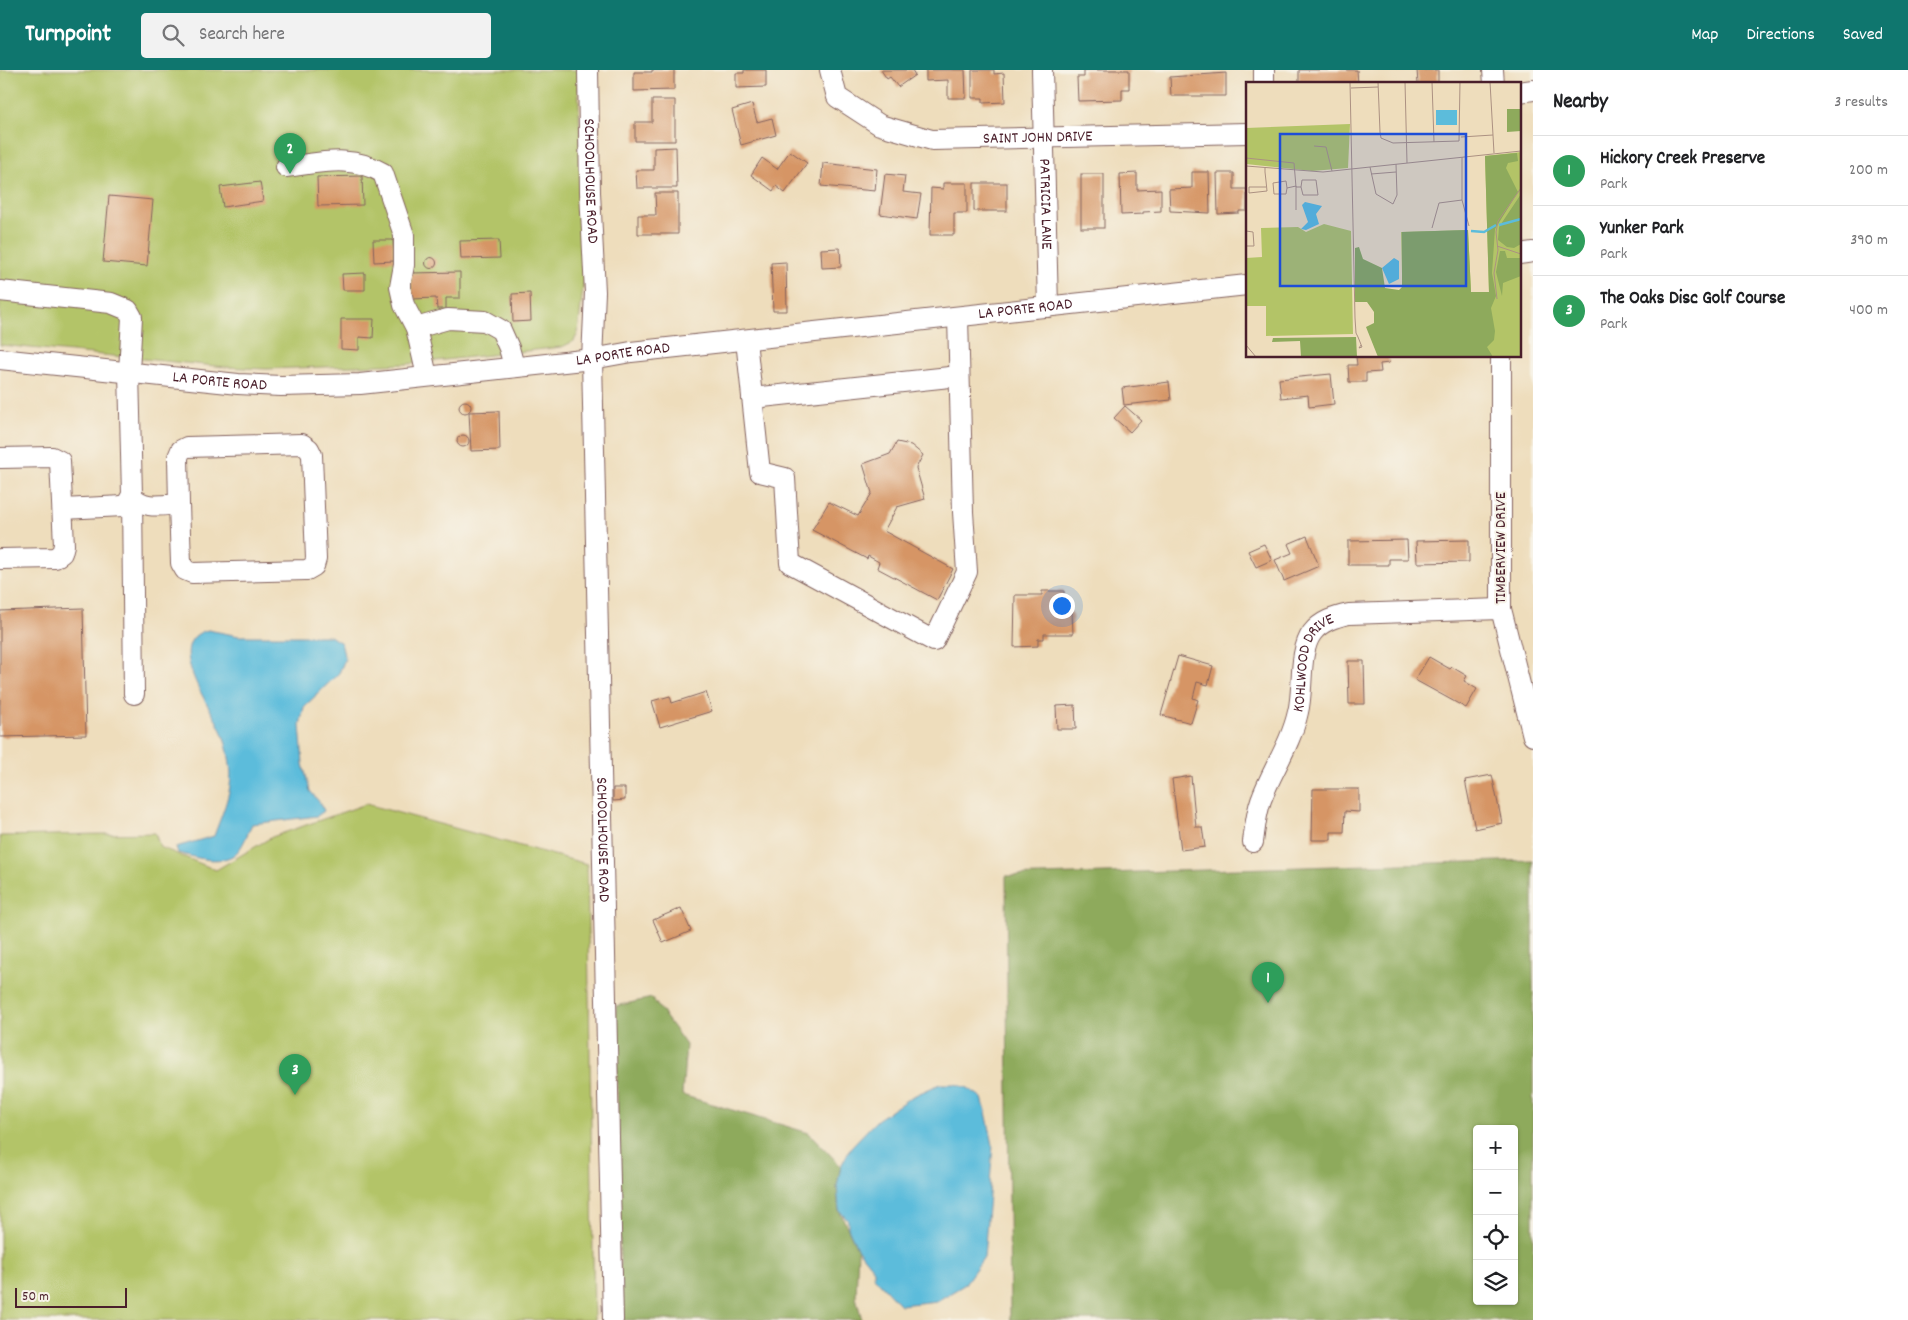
<!DOCTYPE html>
<html lang="en">
<head>
<meta charset="utf-8">
<style>
  :root { --surface:#fff; --page:#f2f2f2; --text:#202124; --muted:#757577; --line:#e0e0e0; --accent:#0f766e }
  body { margin:0; font-family:Dekko,sans-serif; background:var(--page); color:var(--text) }
  .controls { position:absolute; right:15px; bottom:15px; display:grid; overflow:hidden; border-radius:5px; box-shadow:0 1px 4px #0004 }
  .controls button { width:45px; height:45px; display:grid; place-items:center; padding:0; border:0; border-bottom:1px solid var(--line); background:var(--surface); color:var(--text); font:25px sans-serif }
  .scale { position:absolute; left:15px; bottom:12px; width:112px; box-sizing:border-box; padding-left:5px; border:2px solid #4a1f2b; border-top:0; font-size:14px; line-height:18px; white-space:nowrap; color:#4a1f2b; -webkit-text-stroke:4px #f7f3e8; paint-order:stroke }
  .you { position:absolute; left:1061px; top:535px; width:18px; height:18px; margin:-12px; border:4px solid #fff; border-radius:50%; background:#1a73e8; box-shadow:0 0 0 8px #1a73e833 }
  .badge { display:grid; place-items:center; width:32px; height:32px; border-radius:50%; background:var(--accent); color:#fff; font-size:16px; font-weight:700 }
  .pin { position:absolute; translate:-50% -41px; filter:drop-shadow(0 1px 2px #0008) }
  .pin::after { content:''; position:absolute; top:26px; width:18px; height:15px; background:inherit; clip-path:polygon(0 0,100% 0,50% 100%) }
  .list { margin:0; padding:0; list-style:none }
  h2 { display:flex; justify-content:space-between; align-items:center; height:65px; margin:0; padding:0 20px; font-size:21px }
  h2 small { font-size:16px; font-weight:400; color:var(--muted) }
  .list li { display:grid; grid-template-columns:32px 1fr auto; gap:15px; align-items:center; box-sizing:border-box; height:70px; padding:0 20px; border-top:1px solid var(--line) }
  .list b { display:block; font-size:19px; white-space:nowrap }
  .list p { margin:0; font-size:16px; white-space:nowrap; color:var(--muted) }
  .list em { font-size:16px; font-style:normal; color:var(--muted) }
  .icon { flex:none; width:28px; height:28px; fill:none; stroke:currentColor; stroke-width:2; stroke-linecap:round; stroke-linejoin:round }
  .map { position:relative; flex:none; width:1533px; height:1250px; overflow:hidden }
  header { display:flex; align-items:center; gap:30px; box-sizing:border-box; height:70px; padding:0 25px; background:var(--accent); color:#fff }
  header strong { font-size:24px }
  nav { display:flex; gap:28px; margin-inline-start:auto; font-size:18px }
  .search { width:350px; height:45px; background:var(--page); display:flex; align-items:center; gap:12px; box-sizing:border-box; padding:0 18px; border-radius:5px; color:var(--muted); font-size:19px }
  main { display:flex }
  aside { flex:1; background:var(--surface) }
  .map>svg:first-child { display:block }
  .green { fill:#b3c467; stroke:#7e7249 }
  .forest { fill:#8eaa5c; stroke:#6c6444; fill-rule:evenodd }
  .water { fill:#5cbcdb; stroke:#536e83 }
  .building { fill:#d69565 }
  .lines { fill:none; stroke-linecap:round; stroke-linejoin:round }
  .minor-casing { stroke:#83625e; stroke-width:22 }
  .minor { stroke:#fff; stroke-width:20 }
  .labels { text-anchor:middle; dominant-baseline:central; stroke-width:4; stroke-linejoin:round; paint-order:stroke }
  .street-label { font-size:16px; fill:#4a1f2b; stroke:#f7f3e8 }
  .inset-river { fill:none; stroke:#5cbcdb; stroke-width:2.5 }
  .inset-road { fill:none; stroke:#ac9182; stroke-width:1 }
  .view { fill:#1d4ed8; fill-opacity:0.15; stroke:#1d4ed8; stroke-width:2.5 }
  .inset-edge { fill:none; stroke:#4a1f2b; stroke-width:2.5 }
</style>
</head>
<body>
<header>
<strong>Turnpoint</strong>
<div class="search"><svg class="icon" aria-label="search" viewBox="0 0 24 24"><circle cx="10" cy="10" r="6"/><path d="M15 15l6 6"/></svg>Search here</div>
<nav><a>Map</a><a>Directions</a><a>Saved</a></nav>
</header>
<main>
<div class="map">
<svg width="1533" height="1250" viewBox="0 0 1533 1250">
  <rect width="100%" height="100%" fill="#f7f3e8"/>
  <filter id="ink" filterUnits="userSpaceOnUse"><feTurbulence type="fractalNoise" baseFrequency=".02" numOctaves="2"/><feDisplacementMap in="SourceGraphic" scale="10" xChannelSelector="R" yChannelSelector="G"/><feConvolveMatrix kernelMatrix="1 2 1 2 8 2 1 2 1" color-interpolation-filters="sRGB"/></filter>
  <filter id="wash" filterUnits="userSpaceOnUse"><feTurbulence type="fractalNoise" baseFrequency=".0096" numOctaves="4" result="noise"/><feDisplacementMap in="SourceGraphic" scale="20" xChannelSelector="R" yChannelSelector="G"/><feGaussianBlur stdDeviation="1.12" result="paint"/><feColorMatrix in="noise" values="0 0 0 0 0 0 0 0 0 0 0 0 0 0 0 0 0 1.4 0 .05"/><feComposite in="paint" operator="in"/></filter>
  <g filter="url(#wash)">
    <rect width="100%" height="100%" fill="#eeddbc"/>
    <g class="green">
      <polygon points="0,0 578,0 584,208 578,263 574,271 562,277 408,294 266,299 226,297 0,275"/>
      <polygon points="366,734 587,794 594,1250 0,1250 0,766 155,763 160,777 216,800 272,767"/>
    </g>
    <g class="forest">
      <path d="M1533 790V1250H1010L1006 806ZM1477 1059H1514V1231H1477Z"/>
      <polygon points="652,928 686,975 682,1025 809,1063 841,1096 837,1116 839,1140 858,1180 856,1227 862,1250 621,1250 616,936"/>
    </g>
    <g class="water">
      <path d="M208 560 239 566H330L341 573 345 589 339 603 304 637 300 655 303 694 310 721 321 734 324 741 317 746 252 754C247 764 243 778 234 785 218 795 194 787 178 783L176 777 214 766C222 743 234 720 230 695 229 684 225 668 220 658 209 634 162 571 208 560Z"/>
      <polygon points="940,1014 955,1014 968,1018 982,1028 986,1042 993,1075 984,1187 964,1215 937,1231 900,1235 874,1207 874,1200 858,1180 848,1158 848,1151 839,1140 837,1116 841,1096 851,1077 877,1050 911,1027"/>
    </g>
    <g id="blocks">
      <g class="building">
        <polygon points="652,0 674,0 674,20 634,21 634,2 652,2"/>
        <polygon points="744,0 766,0 766,17 736,18 736,3 744,3"/>
        <polygon points="881,0 912,0 915,5 898,17 890,7 887,9"/>
        <polygon points="926,0 965,0 966,28 948,28 948,10 926,11"/>
        <polygon points="972,0 994,0 994,4 1004,3 1005,32 983,33 983,28 972,28"/>
        <polygon points="1084,0 1129,0 1129,19 1122,19 1122,30 1078,31 1077,7 1084,7"/>
        <polygon points="1299,0 1357,0 1358,14 1299,14"/>
        <polygon points="1417,0 1438,0 1438,14 1418,14"/>
        <polygon points="1226,3 1226,26 1171,26 1170,7"/>
        <polygon points="652,30 675,30 675,71 635,71 635,52 652,52"/>
        <polygon points="752,34 757,52 772,48 776,65 741,75 732,40"/>
        <polygon points="676,77 677,118 637,118 636,100 654,100 654,78"/>
        <polygon points="790,81 807,93 785,123 776,116 773,121 751,105 762,88 777,99"/>
        <polygon points="823,93 877,99 875,121 821,116"/>
        <polygon points="1192,102 1209,102 1210,143 1170,141 1169,119 1192,118"/>
        <polygon points="1137,103 1137,120 1161,119 1161,141 1143,142 1143,144 1121,145 1120,104"/>
        <polygon points="1217,103 1234,103 1234,119 1247,119 1247,141 1239,141 1239,143 1218,144"/>
        <polygon points="885,104 905,106 903,122 921,124 917,149 880,144"/>
        <rect x="1081" y="104" width="23" height="54"/>
        <polygon points="362,106 363,135 318,136 317,107"/>
        <polygon points="260,112 263,131 223,137 220,117"/>
        <polygon points="943,113 967,113 967,143 954,143 954,165 930,165 931,118 943,119"/>
        <rect x="974" y="113" width="33" height="28"/>
        <polygon points="655,123 678,123 678,164 638,164 638,145 656,145"/>
        <polygon points="109,126 153,130 147,196 103,192"/>
        <polygon points="373,170 393,170 394,191 374,192"/>
        <polygon points="499,170 500,188 461,189 460,171"/>
        <polygon points="840,178 841,197 822,198 821,179"/>
        <circle cx="431" cy="193" r="5.5"/>
        <polygon points="786,192 787,241 773,241 771,193"/>
        <polygon points="460,202 460,228 446,228 446,239 437,239 436,228 412,229 411,203"/>
        <polygon points="365,203 365,220 343,220 342,204"/>
        <polygon points="530,223 531,251 513,252 512,224"/>
        <polygon points="341,249 374,249 373,268 359,267 359,280 341,279"/>
        <polygon points="1356,286 1388,286 1389,293 1380,294 1381,302 1366,303 1366,312 1349,312 1348,295 1357,295"/>
        <polygon points="1331,304 1334,334 1309,337 1308,325 1281,328 1279,309"/>
        <polygon points="1169,312 1171,330 1124,335 1122,318"/>
        <circle cx="465" cy="337" r="6"/>
        <polygon points="1125,336 1141,350 1130,362 1114,348"/>
        <polygon points="499,341 500,380 471,381 469,342"/>
        <circle cx="463" cy="371" r="6"/>
        <polygon points="897,372 911,375 923,385 916,398 925,429 897,437 884,461 953,499 937,530 877,498 879,492 868,486 867,489 812,460 829,432 858,446 872,423 863,394 890,384"/>
        <polygon points="1307,466 1319,496 1284,511 1275,490 1292,483 1288,474"/>
        <polygon points="1407,470 1408,489 1389,489 1389,495 1348,495 1348,471"/>
        <polygon points="1469,470 1469,492 1417,493 1416,471"/>
        <polygon points="1264,474 1272,490 1256,497 1248,481"/>
        <polygon points="1042,521 1064,521 1064,542 1072,542 1073,564 1044,564 1044,569 1038,569 1038,576 1014,577 1015,525 1042,525"/>
        <polygon points="83,538 86,665 0,667 0,541"/>
        <polygon points="1178,586 1213,596 1208,615 1197,612 1193,628 1198,630 1191,653 1161,645"/>
        <polygon points="1429,587 1450,599 1452,597 1467,606 1464,611 1477,619 1466,638 1415,610"/>
        <polygon points="1348,591 1364,591 1365,634 1349,634"/>
        <polygon points="706,622 712,641 660,657 652,631 670,626 672,633"/>
        <polygon points="1075,635 1076,659 1057,659 1056,636"/>
        <polygon points="1492,705 1502,753 1475,759 1465,710"/>
        <polygon points="1191,706 1196,757 1202,757 1205,777 1181,780 1172,709"/>
        <polygon points="613,718 625,718 625,730 613,731"/>
        <polygon points="1313,719 1359,719 1359,742 1345,741 1344,762 1331,762 1331,770 1312,770"/>
        <polygon points="681,838 691,861 663,873 653,850"/>
      </g>
    </g>
  </g>
  <g filter="url(#ink)">
    <use href="#blocks" fill-opacity="0" stroke="#83625e" stroke-width="1"/>
    <g class="lines">
      <g class="minor-casing">
        <g id="minor">
          <path id="s1" d="M588 0 590 122 595 222 592 289 613 1250"/>
          <path id="s2" d="M830 0 837 27 880 55 932 70 1247 63"/>
          <path id="s3" d="M1042 0 1048 237"/>
          <polyline points="1264,0 1264,14"/>
          <polyline points="1493,0 1494,14"/>
          <polyline points="1519,22 1533,20"/>
          <path d="M286 97C321 93 351 84 383 103L404 165V195L400 217 404 235 416 258 427 306"/>
          <polyline points="1519,184 1533,182"/>
          <path d="M0 221 111 233 128 240 132 247 129 302 132 425C142 440 163 435 179 434L178 387 181 380 187 377 302 374 309 379 312 385 316 489 314 496 307 500 192 503 185 500 181 493 179 434"/>
          <polyline points="416,258 448,249 485,251 501,260 509,278 514,296"/>
          <polyline points="746,270 760,402 785,408 790,493 934,571 967,502 963,442 958,247"/>
          <polyline points="1501,286 1501,539 1533,666"/>
          <path id="s4" d="M0 289 238 314 281 316 360 314 592 289 631 282 1247 215"/>
          <polyline points="752,328 959,306"/>
          <polyline points="0,388 52,387 60,391 64,475 62,483 55,488 0,489"/>
          <polyline points="132,425 134,624"/>
          <polyline points="63,439 123,436 128,432 132,425"/>
          <path id="s5" d="M1253 772C1255 758 1256 744 1261 730 1272 700 1291 674 1298 642 1304 619 1298 582 1312 563 1321 551 1335 547 1349 544L1501 539"/>
        </g>
      </g>
      <use href="#minor" class="minor"/>
    </g>
  </g>
  <g class="labels">
    <g class="street-label">
      <text stroke="none"><textPath href="#s2" startOffset="239">SAINT JOHN DRIVE</textPath></text>
      <text stroke="none"><textPath href="#s1" startOffset="111">SCHOOLHOUSE ROAD</textPath></text>
      <text stroke="none"><textPath href="#s3" startOffset="134">PATRICIA LANE</textPath></text>
      <text stroke="none"><textPath href="#s4" startOffset="1031">LA PORTE ROAD</textPath></text>
      <text stroke="none"><textPath href="#s4" startOffset="626">LA PORTE ROAD</textPath></text>
      <text stroke="none"><textPath href="#s4" startOffset="221">LA PORTE ROAD</textPath></text>
      <text transform="translate(1501 478) rotate(-90)">TIMBERVIEW DRIVE</text>
      <text stroke="none"><textPath href="#s5" startOffset="192">KOHLWOOD DRIVE</textPath></text>
      <text stroke="none"><textPath href="#s1" startOffset="770">SCHOOLHOUSE ROAD</textPath></text>
    </g>
  </g>
  <g transform="translate(1246 12)">
    <rect width="275" height="275" fill="#eeddbc"/>
    <path d="M104 42 102 86 66 89 0 82V46ZM275 70V275H158L155 150 222 148 225 210H243L239 74ZM78 142 105 149 107 252 20 254V224H1L0 176 16 175 15 146 52 145 60 150Z" fill="#b3c467"/>
    <path d="M261 27H275V49L261 50ZM271 71 272 79 262 81 260 86 272 110 249 147 246 191 250 214 245 226 249 249 248 258 241 265 247 275H132L120 245 128 241V230L121 220H109V166L113 165 117 177 136 186 139 206 153 208 156 205V150L222 148 225 210H243L239 74ZM275 112V162L268 166 261 165 252 158 253 145ZM254 169H259L261 176H275V194L257 201 256 214 250 190ZM110 255 111 275H55L54 259 26 260 27 256Z" fill="#8eaa5c"/>
    <path d="M190 28H211V43H190ZM59 120 76 124 70 132 73 142 60 148 55 147 62 140 56 123ZM148 176 153 179V197L143 202 136 186Z" fill="#5cbcdb"/>
    <path class="inset-river" d="M253 143 275 137M225 149 238 150 250 143"/>
    <path class="inset-road" d="M104 0 109 236 110 251 112 255 116 265 113 266 115 263M132 0 134 50 135 56 147 61 213 59 214 0M159 0 161 81M186 0 188 60M244 0 248 71M105 6 132 5M215 55 247 53M68 64 80 65 86 89M216 75V118L223 144M0 76 48 81 50 105H55L56 98H70L72 113H57L55 105M0 84 77 90 275 69M124 85 130 112 147 122 151 113 150 82M19 86V90L20 99 21 109 3 111V105H20M125 92 150 90M41 106 40 112H28L27 101 40 99 41 106 50 104V128M186 146 193 121 216 118M0 149 7 150 8 164H0M251 164 275 172M251 217 248 191 252 168 250 150 252 139 275 106M0 263 10 275"/>
    <path class="view" d="M34 52H220V204H34Z"/>
    <rect width="275" height="275" class="inset-edge"/>
  </g>
</svg>
<div class="controls">
<button>+</button>
<button>−</button>
<button><svg class="icon" aria-label="locate" viewBox="0 0 24 24"><circle cx="12" cy="12" r="6"/><path d="M12 2v4M12 18v4M2 12h4M18 12h4"/></svg></button>
<button><svg class="icon" aria-label="layers" viewBox="0 0 24 24"><path d="M12 4l9 5-9 5-9-5zM3 14l9 5 9-5"/></svg></button>
</div>
<div class="scale">50 m</div>
<div class="you"></div>
<div class="pin badge" style="left:1268px;top:933px;background:#2e9e5b">1</div>
<div class="pin badge" style="left:290px;top:104px;background:#2e9e5b">2</div>
<div class="pin badge" style="left:295px;top:1025px;background:#2e9e5b">3</div>
</div>
<aside>
<h2>Nearby<small>3 results</small></h2>
<ul class="list">
<li><span class="badge" style="background:#2e9e5b">1</span><div><b>Hickory Creek Preserve</b><p>Park</p></div><em>200 m</em></li>
<li><span class="badge" style="background:#2e9e5b">2</span><div><b>Yunker Park</b><p>Park</p></div><em>390 m</em></li>
<li><span class="badge" style="background:#2e9e5b">3</span><div><b>The Oaks Disc Golf Course</b><p>Park</p></div><em>400 m</em></li>
</ul>
</aside>
</main>
</body>
</html>
